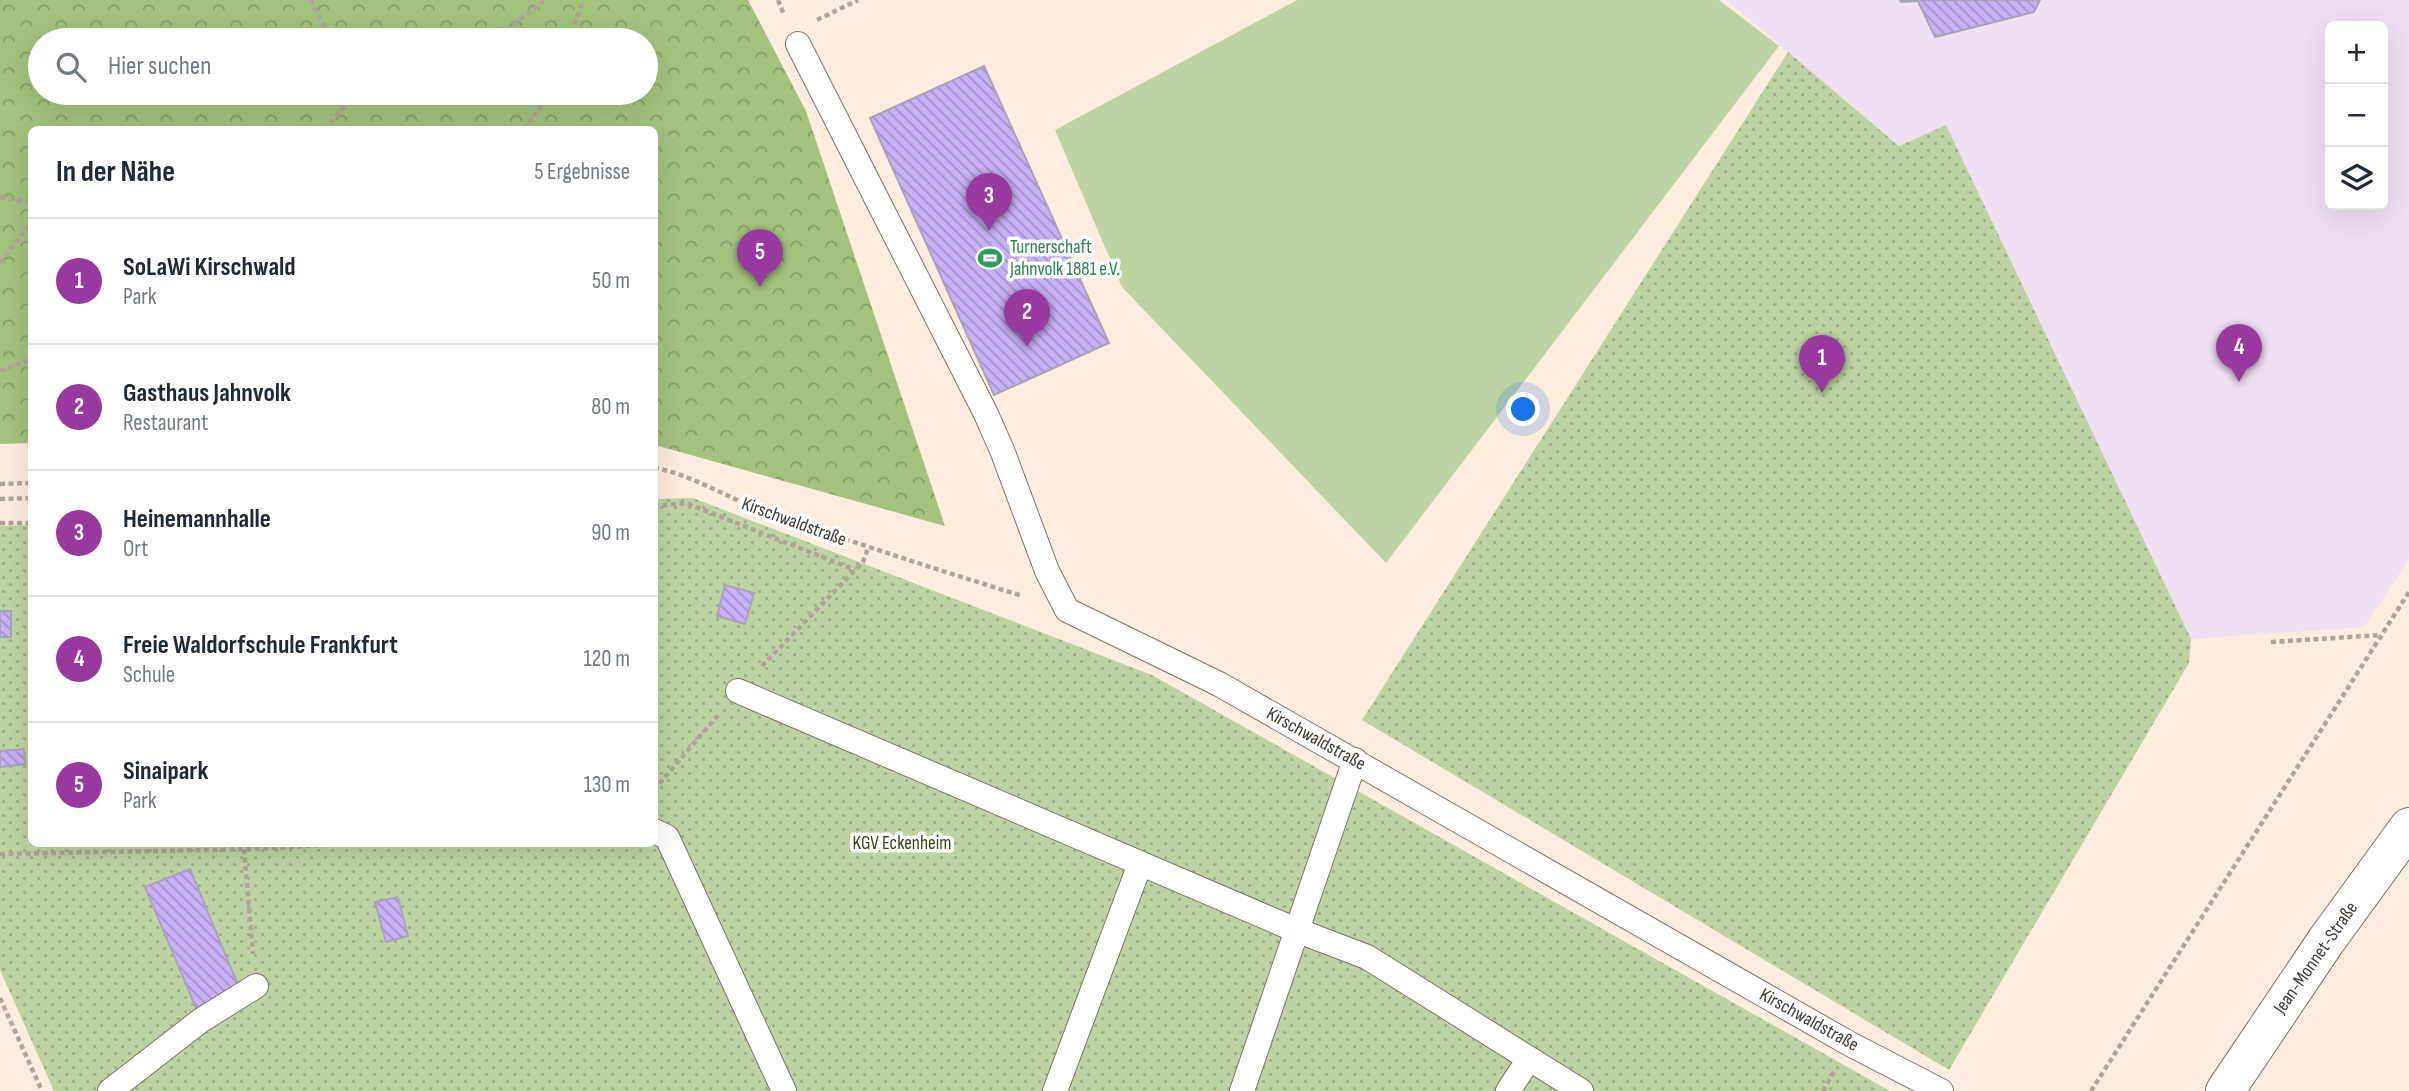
<!DOCTYPE html>
<html lang="de">
<head>
<meta charset="utf-8">
<style>
  :root { --surface:#fff; --page:#f6f6f7; --text:#1f2937; --muted:#747a83; --line:#e0e1e3; --accent:#99389f }
  body { margin:0; font-family:"Sofia Sans Condensed",sans-serif; background:var(--page); color:var(--text) }
  .controls { position:absolute; right:21px; top:21px; display:grid; overflow:hidden; border-radius:10px; box-shadow:0 7px 28px #0002 }
  .controls button { width:63px; height:63px; display:grid; place-items:center; padding:0; border:0; border-bottom:2px solid var(--line); background:var(--surface); color:var(--text); font:35px sans-serif }
  .you { position:absolute; left:1524px; top:410px; width:24px; height:24px; margin:-18px; border:5px solid #fff; border-radius:50%; background:#1a73e8; box-shadow:0 0 0 10px #1a73e833 }
  .badge { display:grid; place-items:center; width:46px; height:46px; border-radius:50%; background:var(--accent); color:#fff; font-size:23px; font-weight:700 }
  .pin { position:absolute; translate:-50% -58px; filter:drop-shadow(0 2px 4px #0008) }
  .pin::after { content:''; position:absolute; top:37px; width:24px; height:21px; background:inherit; clip-path:polygon(0 0,100% 0,50% 100%) }
  .list { margin:0; padding:0; list-style:none }
  h2 { display:flex; justify-content:space-between; align-items:center; height:91px; margin:0; padding:0 28px; font-size:30px }
  h2 small { font-size:23px; font-weight:400; color:var(--muted) }
  .list li { display:grid; grid-template-columns:46px 1fr auto; gap:21px; align-items:center; box-sizing:border-box; height:126px; padding:0 28px; border-top:2px solid var(--line) }
  .list b { display:block; font-size:26px; white-space:nowrap }
  .list p { margin:0; font-size:23px; white-space:nowrap; color:var(--muted) }
  .list em { font-size:23px; font-style:normal; color:var(--muted) }
  .icon { flex:none; width:38px; height:38px; fill:none; stroke:currentColor; stroke-width:2; stroke-linecap:round; stroke-linejoin:round }
  .map { position:relative; flex:none; width:2409px; height:1091px; overflow:hidden }
  .search { position:absolute; background:var(--surface); box-shadow:0 7px 28px #0002; left:28px; top:28px; width:630px; height:77px; display:flex; align-items:center; gap:18px; box-sizing:border-box; padding:0 24px; border-radius:38px; color:var(--muted); font-size:26px }
  .panel { position:absolute; background:var(--surface); box-shadow:0 7px 28px #0002; left:28px; top:126px; width:630px; height:721px; border-radius:10px }
  .map>svg:first-child { display:block }
  .education { fill:#efe0f3; fill-rule:evenodd }
  .green { fill:url(#green-dots) }
  .forest { fill:url(#forest-crowns); fill-rule:evenodd }
  .pitch { fill:#bdd4a2 }
  .building { fill:url(#building-back-hatch); stroke:#a8a3b5; stroke-width:2 }
  .lines { fill:none; stroke-linecap:round; stroke-linejoin:round }
  .service-casing { stroke:#807166; stroke-width:26 }
  .primary-casing { stroke:#807166; stroke-width:40 }
  .path { stroke:#b0a49a; stroke-width:4.5; stroke-dasharray:5 3.5; stroke-linecap:butt }
  .service { stroke:#fff; stroke-width:24 }
  .primary { stroke:#fff; stroke-width:38 }
  .labels { text-anchor:middle; dominant-baseline:central; stroke-width:7; stroke-linejoin:round; paint-order:stroke }
  .leisure-label { font-size:19px; fill:#27864d; stroke:#fff; text-anchor:start }
  .street-label { font-size:19px; fill:#403a35; stroke:#fff }
  .park-label { font-size:19px; fill:#334715; stroke:#fff }
</style>
</head>
<body>
<div class="map">
<svg width="2409" height="1091" viewBox="0 0 2409 1091">
  <defs>
    <pattern id="green-dots" width="8" height="8" patternUnits="userSpaceOnUse" patternTransform="scale(1.75)"><rect width="8" height="8" fill="#bdd4a2"/><path d="M2 2h.1M6 6h.1" fill="none" stroke="#9bad85" stroke-width="1.8" stroke-linecap="round"/></pattern>
    <pattern id="forest-crowns" width="20" height="18" patternUnits="userSpaceOnUse" patternTransform="scale(1.75)"><rect width="20" height="18" fill="#a3c37d"/><path d="M2 6a3 3 0 1 1 6 0M12 15a3 3 0 1 1 6 0" fill="none" stroke="#869f67"/></pattern>
    <pattern id="building-back-hatch" width="6" height="6" patternUnits="userSpaceOnUse" patternTransform="scale(1.75)"><rect width="6" height="6" fill="#c7b0f7"/><path d="M-1 5l2 2M0 0l6 6M5-1l2 2" fill="none" stroke="#a390c9"/></pattern>
  </defs>
  <rect width="100%" height="100%" fill="#feeddf"/>
  <path class="education" d="M1726 0H2409V559L2364 627 2191 639 1946 126 1900 146ZM2330 26H2383V205H2330Z"/>
  <g class="green">
    <polygon points="1788,52 1899,146 1946,125 2191,639 2189,663 1949,1070 1362,720"/>
    <polygon points="693,498 1152,675 1890,1091 54,1091 0,970 0,526 31,525 32,844 654,844 655,499"/>
  </g>
  <path class="forest" d="M0 0H748L806 111 945 526 655 445 654 130H32L31 443 0 444ZM40 40H646V93H40Z"/>
  <polygon class="pitch" points="1297,0 1719,0 1779,46 1386,563 1122,287 1055,130"/>
  <g class="building">
    <polygon points="1900,0 2040,0 2034,12 1935,37 1918,1 1901,2"/>
    <polygon points="984,66 1109,343 994,395 870,118"/>
    <polygon points="725,585 754,593 745,624 717,616"/>
    <rect x="0" y="611" width="11" height="26"/>
    <polygon points="24,749 25,764 0,767 0,751"/>
    <polygon points="190,869 240,990 196,1008 145,887"/>
    <polygon points="398,897 408,936 386,942 375,902"/>
  </g>
  <g class="lines">
    <g class="service-casing">
      <g id="service">
        <polyline points="798,44 985,412 1002,450 1047,571 1067,610 1219,684 1850,1044 1941,1091"/>
        <polyline points="738,691 1296,930 1367,957 1581,1091"/>
        <polyline points="654,831 667,837 784,1091"/>
        <polyline points="110,1091 200,1021 256,986"/>
        <polyline points="1055,1091 1140,864"/>
        <polyline points="1242,1091 1355,760"/>
        <polyline points="1508,1091 1529,1059"/>
      </g>
    </g>
    <g class="primary-casing">
      <polyline id="primary" points="2225,1091 2326,941 2409,827"/>
    </g>
    <g class="path">
      <polyline points="311,0 331,40"/>
      <polyline points="778,0 784,15"/>
      <polyline points="817,20 858,0"/>
      <polyline points="493,40 545,0"/>
      <polyline points="568,40 581,7 582,0"/>
      <polyline points="325,130 355,93"/>
      <polyline points="524,130 541,106 546,93"/>
      <polyline points="0,197 32,203"/>
      <polyline points="0,263 32,222"/>
      <polyline points="0,371 32,359"/>
      <path d="M654 468C688 473 726 497 759 509 846 540 934 569 1023 596"/>
      <polyline points="0,484 32,483"/>
      <polyline points="0,499 32,498"/>
      <polyline points="654,506 686,503 855,570"/>
      <polyline points="0,523 32,523"/>
      <polyline points="2271,642 2381,635"/>
      <polyline points="762,666 863,562 868,548"/>
      <polyline points="654,790 719,714"/>
      <polyline points="244,849 253,954"/>
      <polyline points="0,854 261,849 338,844"/>
      <polyline points="0,998 42,1091"/>
      <polyline points="1823,1091 1834,1072"/>
      <polyline points="2091,1091 2409,592"/>
    </g>
    <use href="#service" class="service"/>
    <use href="#primary" class="primary"/>
  </g>
  <defs>
    <g id="stadium-bare" transform="scale(1.89)"><path d="M0-5a6.5 5 0 1 0 0 10a6.5 5 0 1 0 0-10ZM-3.5-1.8h7v3.6h-7Z" fill="#2e9e5b" stroke="#fff" stroke-width="2.5" paint-order="stroke"/></g>
  </defs>
  <g fill-rule="evenodd">
    <use href="#stadium-bare" x="990" y="258"/>
  </g>
  <g class="labels">
    <g class="leisure-label">
      <text x="1010" y="247">Turnerschaft<tspan x="1010" dy="22">Jahnvolk 1881 e.V.</tspan></text>
    </g>
    <g class="street-label">
      <text transform="translate(794 522) rotate(20)">Kirschwaldstraße</text>
      <text transform="translate(1316 739) rotate(29)">Kirschwaldstraße</text>
      <text transform="translate(2316 958) rotate(-55)">Jean-Monnet-Straße</text>
      <text transform="translate(1809 1020) rotate(29)">Kirschwaldstraße</text>
    </g>
    <g class="park-label">
      <text x="902" y="843">KGV Eckenheim</text>
    </g>
  </g>
</svg>
<div class="controls">
<button>+</button>
<button>−</button>
<button><svg class="icon" aria-label="layers" viewBox="0 0 24 24"><path d="M12 4l9 5-9 5-9-5zM3 14l9 5 9-5"/></svg></button>
</div>
<div class="you"></div>
<div class="pin badge" style="left:1822px;top:393px">1</div>
<div class="pin badge" style="left:1027px;top:347px">2</div>
<div class="pin badge" style="left:989px;top:231px">3</div>
<div class="pin badge" style="left:2239px;top:382px">4</div>
<div class="pin badge" style="left:760px;top:287px">5</div>
<div class="search"><svg class="icon" aria-label="search" viewBox="0 0 24 24"><circle cx="10" cy="10" r="6"/><path d="M15 15l6 6"/></svg>Hier suchen</div>
<section class="panel">
<h2>In der Nähe<small>5 Ergebnisse</small></h2>
<ul class="list">
<li><span class="badge">1</span><div><b>SoLaWi Kirschwald</b><p>Park</p></div><em>50 m</em></li>
<li><span class="badge">2</span><div><b>Gasthaus Jahnvolk</b><p>Restaurant</p></div><em>80 m</em></li>
<li><span class="badge">3</span><div><b>Heinemannhalle</b><p>Ort</p></div><em>90 m</em></li>
<li><span class="badge">4</span><div><b>Freie Waldorfschule Frankfurt</b><p>Schule</p></div><em>120 m</em></li>
<li><span class="badge">5</span><div><b>Sinaipark</b><p>Park</p></div><em>130 m</em></li>
</ul>
</section>
</div>
</body>
</html>
